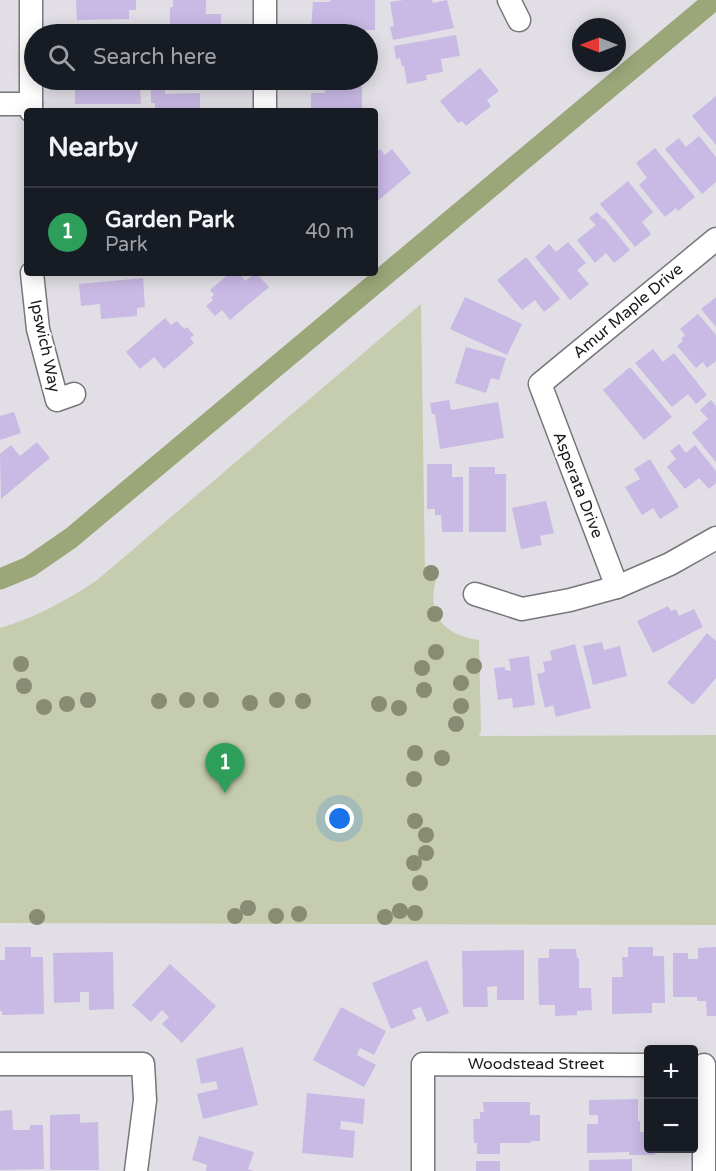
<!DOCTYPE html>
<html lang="en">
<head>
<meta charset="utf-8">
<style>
  :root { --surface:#171b24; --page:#20242c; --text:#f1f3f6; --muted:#9ea1a6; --line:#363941; --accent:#b45309 }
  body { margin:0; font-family:"Varela Round",sans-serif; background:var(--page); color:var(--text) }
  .controls { position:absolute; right:18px; bottom:18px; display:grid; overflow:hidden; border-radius:6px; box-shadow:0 3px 15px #0003 }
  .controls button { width:54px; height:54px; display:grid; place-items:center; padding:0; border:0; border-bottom:2px solid var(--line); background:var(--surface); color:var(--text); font:30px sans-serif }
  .compass { position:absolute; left:572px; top:18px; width:54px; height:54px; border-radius:50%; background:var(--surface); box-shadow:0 3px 15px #0003; rotate:270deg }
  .you { position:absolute; left:340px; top:819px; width:21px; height:21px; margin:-15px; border:4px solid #fff; border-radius:50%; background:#1a73e8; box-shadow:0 0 0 9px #1a73e833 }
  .badge { display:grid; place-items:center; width:39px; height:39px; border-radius:50%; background:var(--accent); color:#fff; font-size:20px; font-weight:700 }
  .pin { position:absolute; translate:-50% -50px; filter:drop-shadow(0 2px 3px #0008) }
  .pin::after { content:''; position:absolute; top:32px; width:21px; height:18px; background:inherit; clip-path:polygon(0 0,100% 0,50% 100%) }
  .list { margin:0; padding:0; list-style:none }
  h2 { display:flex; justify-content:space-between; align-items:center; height:78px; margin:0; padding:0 24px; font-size:26px }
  h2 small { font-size:20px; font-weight:400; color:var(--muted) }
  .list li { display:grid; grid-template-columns:39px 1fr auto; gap:18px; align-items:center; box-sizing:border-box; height:90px; padding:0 24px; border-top:2px solid var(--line) }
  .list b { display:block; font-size:22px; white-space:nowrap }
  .list p { margin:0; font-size:20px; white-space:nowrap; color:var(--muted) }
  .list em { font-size:20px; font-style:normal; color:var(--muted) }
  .icon { flex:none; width:33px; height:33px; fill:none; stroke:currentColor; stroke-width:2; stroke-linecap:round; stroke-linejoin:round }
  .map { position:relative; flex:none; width:716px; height:1171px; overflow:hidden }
  .search { position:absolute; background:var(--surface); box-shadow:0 3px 15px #0003; left:24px; top:24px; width:354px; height:66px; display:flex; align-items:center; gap:15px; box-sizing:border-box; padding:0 21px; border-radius:33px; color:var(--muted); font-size:22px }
  .panel { position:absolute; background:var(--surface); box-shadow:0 3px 15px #0003; left:24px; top:108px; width:354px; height:168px; border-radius:6px }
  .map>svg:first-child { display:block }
  .green { fill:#c6cdae }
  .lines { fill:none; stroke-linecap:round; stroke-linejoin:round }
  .canal { stroke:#9ba679; stroke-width:21 }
  .building { fill:#c9b9e5 }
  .minor-casing { stroke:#78767b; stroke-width:25 }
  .minor { stroke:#fff; stroke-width:22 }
  .tree { fill:#888c73 }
  .labels { text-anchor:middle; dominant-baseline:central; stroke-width:5; stroke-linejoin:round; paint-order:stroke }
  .street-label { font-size:16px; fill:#1a191b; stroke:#fff }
</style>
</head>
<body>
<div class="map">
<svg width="716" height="1171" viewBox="0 0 716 1171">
  <rect width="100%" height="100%" fill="#e1dfe5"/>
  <path class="green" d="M421 304 425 574 437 576C426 612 441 635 479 640L481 731 479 736 716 735V925L0 923V628C35 618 65 601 96 581Z"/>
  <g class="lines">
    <polyline class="canal" points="0,579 29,567 71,538 714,0"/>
  </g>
  <g class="building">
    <polygon points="76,0 136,0 136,10 129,10 129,19 77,20"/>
    <polygon points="173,0 206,0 206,14 221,14 221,34 170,34 170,7 173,7"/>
    <polygon points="330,0 375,0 375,30 311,30 313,2 330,2"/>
    <polygon points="404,0 432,0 433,3 447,0 454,28 393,40 390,27 394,26 390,2"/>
    <polygon points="141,26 141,34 76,34 76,27"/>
    <polygon points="456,35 460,56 441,59 443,72 426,75 427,80 407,84 404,66 402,66 400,58 396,59 394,46"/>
    <polygon points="480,68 499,91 487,100 491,106 466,126 462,121 458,123 440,101"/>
    <polygon points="79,80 134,80 135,89 140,89 141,104 75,104 75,83 79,83"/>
    <polygon points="325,80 358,80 358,85 362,85 362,111 311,111 311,93 325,93"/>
    <polygon points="151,90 165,90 165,94 200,93 200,111 155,111 155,103 151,103"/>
    <polygon points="716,96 716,145 692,116"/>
    <polygon points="699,136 716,157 716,182 702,194 665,149 679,138 686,147"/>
    <polygon points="655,148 695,197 678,211 676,208 665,217 639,185 647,178 636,163"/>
    <polygon points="380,149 385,155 392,149 411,173 375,203 375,153"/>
    <polygon points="628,181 653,212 642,222 651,234 635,247 600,204"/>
    <polygon points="597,212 603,219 604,218 630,250 614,263 606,253 595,263 577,240 596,225 589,218"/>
    <polygon points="568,242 586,263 577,270 589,284 570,300 535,257 549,244 556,252"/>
    <polygon points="526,257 560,299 544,312 535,300 522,310 497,280"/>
    <polygon points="230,273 233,275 239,273 245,281 256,273 269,287 230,320 222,310 215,316 206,306 213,300 211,298 214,295 210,290"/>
    <polygon points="143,278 145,307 137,308 137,316 101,319 100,304 81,306 79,284"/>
    <polygon points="465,297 522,324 507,355 450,329"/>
    <polygon points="716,297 716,327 701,309"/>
    <polygon points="698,314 716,335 716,361 707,368 703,362 696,368 677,346 683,341 681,339 685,335 680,329"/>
    <polygon points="165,318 171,325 177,321 184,329 187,327 194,335 190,338 194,343 164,369 154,357 140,369 126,352"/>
    <polygon points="466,347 506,358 499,380 491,378 486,393 455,383"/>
    <polygon points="653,349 663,362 674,353 707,395 696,404 688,394 672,407 635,363"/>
    <polygon points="630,367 672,417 644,440 603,390"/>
    <polygon points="449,400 451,410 498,402 504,438 440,449 435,414 432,414 430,403"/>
    <polygon points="711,400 716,406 716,462 692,433 708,419 700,410"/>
    <polygon points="14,412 21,433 0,440 0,416"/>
    <polygon points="37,442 50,458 1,499 0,454 11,445 20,456"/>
    <polygon points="679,444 686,453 695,445 716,471 716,483 709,489 699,478 685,489 667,467 676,459 670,451"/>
    <polygon points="650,459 679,507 660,519 653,508 642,515 625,487 640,479 634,469"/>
    <polygon points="427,464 452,464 452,477 463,477 463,532 442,532 441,515 435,515 435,509 427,509"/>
    <polygon points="469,467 495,467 495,474 506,474 506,532 469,532"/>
    <polygon points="546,501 554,533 540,536 542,545 521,549 512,508"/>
    <polygon points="668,606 671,611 676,609 679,616 694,609 703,627 653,653 637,621"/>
    <polygon points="707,633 716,641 716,678 693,705 667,683"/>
    <polygon points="602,642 604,650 620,646 627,676 593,685 583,646"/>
    <polygon points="575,644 591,708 556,717 553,705 545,708 537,674 545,672 543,662 552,660 550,651"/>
    <polygon points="529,656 535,705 513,708 512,698 498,700 494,668 505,667 505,670 511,671 509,659"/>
    <polygon points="5,947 31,947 31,957 43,957 44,1014 2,1015 2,1011 0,1011 0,960 5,960"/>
    <polygon points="628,947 653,947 653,956 664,956 665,1003 652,1003 652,1013 612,1014 612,977 623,977 622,957 628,957"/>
    <polygon points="716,947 716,1016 707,1016 706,1001 697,1001 697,997 673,997 673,953 688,953 688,959 698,959 698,948"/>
    <polygon points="549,949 576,949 577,958 579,958 579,988 591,988 592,1010 577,1011 577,1015 555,1016 555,1005 539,1005 538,958 549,958"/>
    <polygon points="524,950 524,1000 497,1000 497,986 487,987 488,1007 463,1007 462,951"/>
    <polygon points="113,952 114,1009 89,1010 89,992 80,992 80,1002 54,1003 53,953"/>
    <polygon points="427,960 449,1013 427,1022 421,1007 412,1010 416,1019 391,1029 372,983"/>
    <polygon points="170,964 216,1006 182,1043 162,1024 169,1017 162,1010 151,1022 132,1005"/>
    <polygon points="341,1007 386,1031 374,1055 360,1048 357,1055 376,1065 364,1087 313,1060"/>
    <polygon points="243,1047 258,1105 203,1119 197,1094 218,1089 216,1081 201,1084 196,1059"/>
    <polygon points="307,1093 365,1099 363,1124 341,1121 340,1129 355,1131 353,1158 302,1153"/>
    <polygon points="638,1099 638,1121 640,1121 640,1132 648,1132 648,1148 655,1148 655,1155 629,1155 629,1152 587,1153 587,1124 598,1124 598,1115 589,1115 589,1100"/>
    <polygon points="483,1102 530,1102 530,1115 540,1115 540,1141 531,1141 531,1143 500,1143 500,1154 477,1154 477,1143 474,1143 473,1119 480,1119 480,1112 484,1112"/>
    <polygon points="12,1110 13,1130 30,1130 30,1125 43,1125 44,1169 0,1170 0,1111"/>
    <polygon points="80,1114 80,1123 98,1122 99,1170 50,1170 50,1115"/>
    <polygon points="199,1136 254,1152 248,1169 254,1171 206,1171 207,1165 192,1160"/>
    <polygon points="632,1159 632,1171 589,1171 589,1160"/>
    <rect x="476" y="1161" width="24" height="10"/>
  </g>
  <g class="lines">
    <g class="minor-casing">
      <g id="minor">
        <polyline points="265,0 265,34"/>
        <polyline points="509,0 519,20"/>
        <polyline points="265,80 265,111"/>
        <polyline points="0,104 31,104"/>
        <polyline points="31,111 31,0"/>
        <polyline points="32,273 38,329 57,400 74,394"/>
        <polyline points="617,587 540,384 716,239"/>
        <polyline points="475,594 522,609 570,600 617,587 670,564 716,538"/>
        <polyline points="0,1064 143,1064 145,1100 136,1171"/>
        <polyline points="423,1171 423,1064 648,1065"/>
        <polyline points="704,1171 704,1065"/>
      </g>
    </g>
    <use href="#minor" class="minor"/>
  </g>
  <g class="tree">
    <circle cx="431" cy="573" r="8"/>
    <circle cx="435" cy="614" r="8"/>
    <circle cx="436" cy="652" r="8"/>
    <circle cx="21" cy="664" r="8"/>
    <circle cx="474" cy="666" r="8"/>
    <circle cx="422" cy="668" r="8"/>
    <circle cx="461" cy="683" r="8"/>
    <circle cx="24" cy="686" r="8"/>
    <circle cx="424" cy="690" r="8"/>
    <circle cx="88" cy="700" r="8"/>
    <circle cx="187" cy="700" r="8"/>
    <circle cx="211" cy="700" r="8"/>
    <circle cx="277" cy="700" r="8"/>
    <circle cx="159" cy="701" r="8"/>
    <circle cx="303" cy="701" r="8"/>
    <circle cx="250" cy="703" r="8"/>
    <circle cx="67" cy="704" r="8"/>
    <circle cx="379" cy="704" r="8"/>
    <circle cx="461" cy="706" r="8"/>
    <circle cx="44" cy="707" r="8"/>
    <circle cx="399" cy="708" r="8"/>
    <circle cx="456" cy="724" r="8"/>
    <circle cx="415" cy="753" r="8"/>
    <circle cx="442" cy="758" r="8"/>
    <circle cx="414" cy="779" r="8"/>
    <circle cx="415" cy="821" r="8"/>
    <circle cx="426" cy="835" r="8"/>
    <circle cx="426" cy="853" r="8"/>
    <circle cx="414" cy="863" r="8"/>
    <circle cx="420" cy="883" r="8"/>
    <circle cx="248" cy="908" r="8"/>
    <circle cx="400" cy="911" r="8"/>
    <circle cx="415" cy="913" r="8"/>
    <circle cx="299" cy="914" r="8"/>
    <circle cx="235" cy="916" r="8"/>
    <circle cx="276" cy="916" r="8"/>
    <circle cx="37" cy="917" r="8"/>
    <circle cx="385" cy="917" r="8"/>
  </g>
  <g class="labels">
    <g class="street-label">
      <text transform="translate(628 311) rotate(-40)">Amur Maple Drive</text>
      <text transform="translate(45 346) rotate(78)">Ipswich Way</text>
      <text transform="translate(578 485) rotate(69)">Asperata Drive</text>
      <text x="536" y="1064">Woodstead Street</text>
    </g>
  </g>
</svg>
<div class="controls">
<button>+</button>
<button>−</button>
</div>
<svg class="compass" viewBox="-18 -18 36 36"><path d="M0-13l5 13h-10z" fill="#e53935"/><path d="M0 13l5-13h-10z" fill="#9ea1a6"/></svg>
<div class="you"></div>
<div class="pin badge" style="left:225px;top:793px;background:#2e9e5b">1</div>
<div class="search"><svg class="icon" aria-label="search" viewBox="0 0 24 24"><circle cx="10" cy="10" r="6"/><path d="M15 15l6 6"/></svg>Search here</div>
<section class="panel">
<h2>Nearby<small></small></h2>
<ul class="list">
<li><span class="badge" style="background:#2e9e5b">1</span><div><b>Garden Park</b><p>Park</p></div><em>40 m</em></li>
</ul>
</section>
</div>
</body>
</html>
